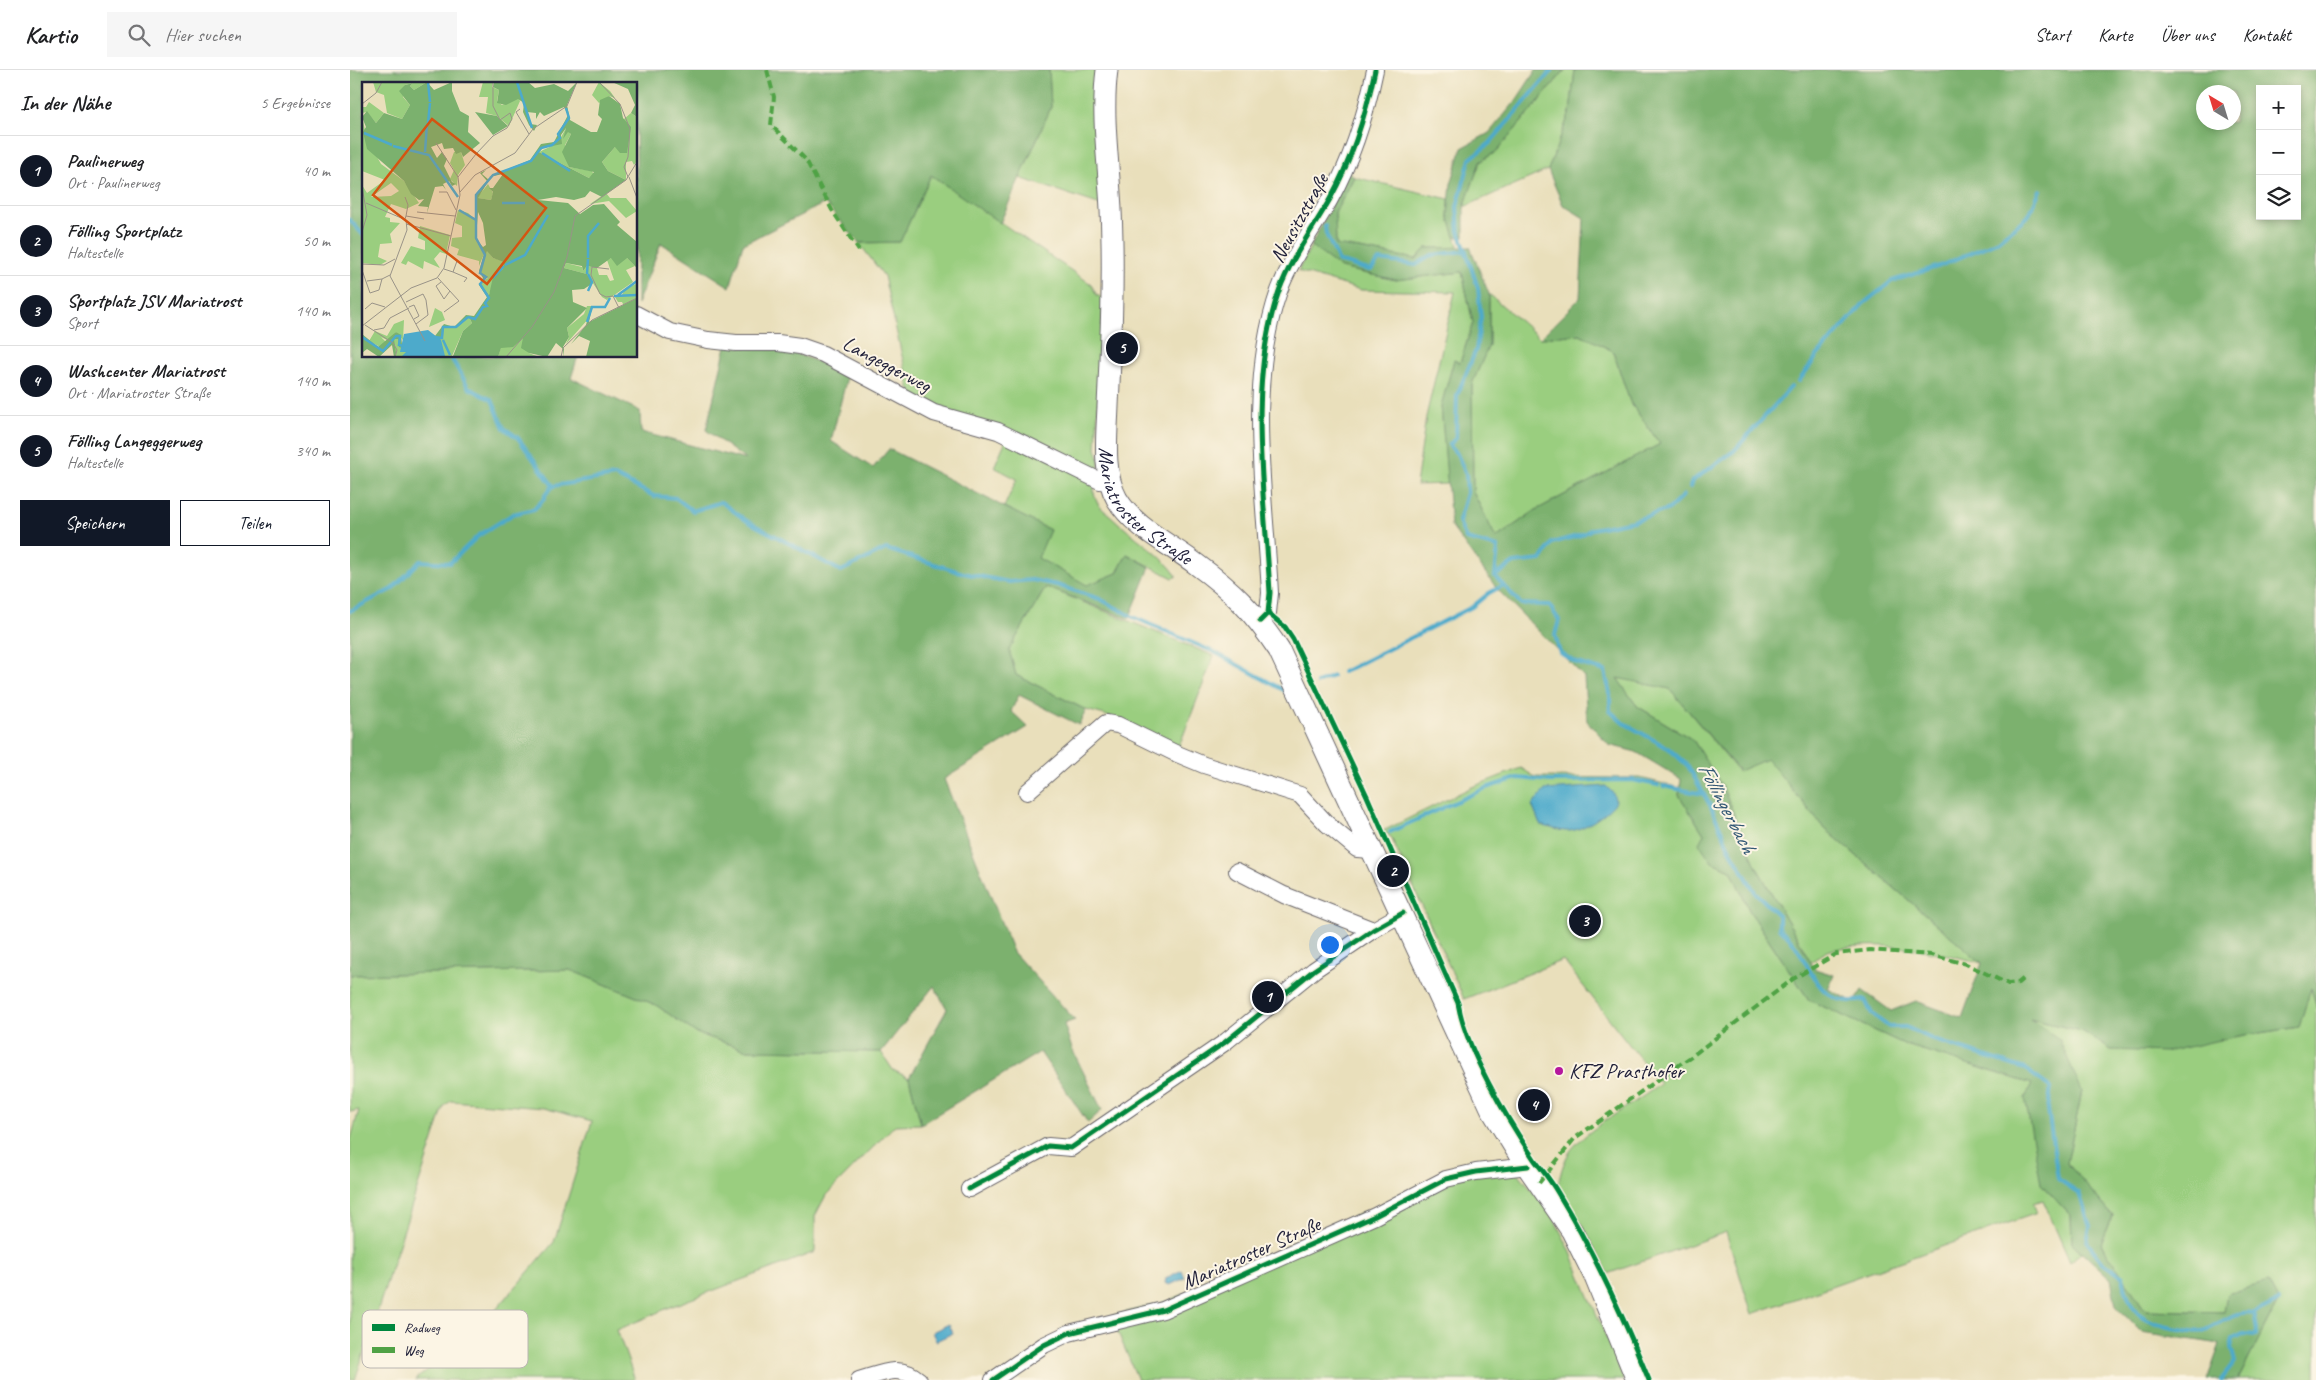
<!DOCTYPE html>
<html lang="de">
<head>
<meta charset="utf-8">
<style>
  :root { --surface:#fff; --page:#f6f6f6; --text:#202124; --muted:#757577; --line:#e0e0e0; --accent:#111827 }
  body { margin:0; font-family:Caveat,sans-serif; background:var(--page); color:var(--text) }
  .controls { position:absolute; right:15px; top:15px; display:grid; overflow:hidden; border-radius:0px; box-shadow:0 2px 8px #0003 }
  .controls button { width:45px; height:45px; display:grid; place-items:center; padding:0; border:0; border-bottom:1px solid var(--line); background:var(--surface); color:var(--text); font:25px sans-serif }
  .compass { position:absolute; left:1846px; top:15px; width:45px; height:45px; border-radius:50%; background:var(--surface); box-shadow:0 2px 8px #0003; rotate:322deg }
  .you { position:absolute; left:979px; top:874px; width:18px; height:18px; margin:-12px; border:4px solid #fff; border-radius:50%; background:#1a73e8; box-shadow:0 0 0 8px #1a73e833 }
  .badge { display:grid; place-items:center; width:32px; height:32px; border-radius:50%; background:var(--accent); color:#fff; font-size:16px; font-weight:700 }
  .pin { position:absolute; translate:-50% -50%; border:2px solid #fff; box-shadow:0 1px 5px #0006 }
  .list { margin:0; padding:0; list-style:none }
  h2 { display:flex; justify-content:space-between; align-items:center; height:65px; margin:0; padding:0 20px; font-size:21px }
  h2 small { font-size:16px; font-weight:400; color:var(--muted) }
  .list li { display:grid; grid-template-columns:32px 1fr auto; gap:15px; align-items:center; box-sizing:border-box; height:70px; padding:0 20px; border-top:1px solid var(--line) }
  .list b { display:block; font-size:19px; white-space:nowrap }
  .list p { margin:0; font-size:16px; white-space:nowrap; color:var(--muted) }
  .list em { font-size:16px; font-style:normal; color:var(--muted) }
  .actions { display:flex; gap:10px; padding:15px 20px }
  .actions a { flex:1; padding:11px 0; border:1px solid var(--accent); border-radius:0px; text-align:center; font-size:18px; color:var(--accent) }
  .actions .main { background:var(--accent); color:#fff }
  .icon { flex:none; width:28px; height:28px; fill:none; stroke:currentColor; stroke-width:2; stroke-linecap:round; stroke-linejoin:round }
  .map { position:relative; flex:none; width:1966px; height:1310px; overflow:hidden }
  header { display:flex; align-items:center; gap:30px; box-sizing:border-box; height:70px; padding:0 25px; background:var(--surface); border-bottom:1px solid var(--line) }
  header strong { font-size:24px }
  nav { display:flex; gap:28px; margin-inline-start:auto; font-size:18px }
  .search { width:350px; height:45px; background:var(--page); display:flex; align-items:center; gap:12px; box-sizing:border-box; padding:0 18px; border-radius:0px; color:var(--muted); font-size:19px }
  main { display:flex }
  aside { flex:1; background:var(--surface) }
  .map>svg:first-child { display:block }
  .green { fill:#9ace7f; stroke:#5e785d }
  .forest { fill:#7bb16e; stroke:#4e6a54; fill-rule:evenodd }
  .water { fill:#4daacb; stroke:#386683 }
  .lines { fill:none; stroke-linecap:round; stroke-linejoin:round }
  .stream { stroke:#4daacb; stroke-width:4 }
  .minor-casing { stroke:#686468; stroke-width:18 }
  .major-casing { stroke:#686468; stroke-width:23 }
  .minor { stroke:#fff; stroke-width:16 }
  .major { stroke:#fff; stroke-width:21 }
  .quiet { stroke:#50a245; stroke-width:4; stroke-dasharray:8 4; stroke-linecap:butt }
  .cycleway-casing { stroke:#fcf5e5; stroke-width:8 }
  .cycleway { stroke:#00873e; stroke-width:5 }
  .poi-dot { fill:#b5179e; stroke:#fcf5e5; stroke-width:2 }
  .labels { text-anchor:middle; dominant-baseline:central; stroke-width:4; stroke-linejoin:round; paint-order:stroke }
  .street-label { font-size:21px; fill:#22223b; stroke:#fcf5e5 }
  .poi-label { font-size:21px; fill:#22223b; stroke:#fcf5e5; text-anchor:start }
  .water-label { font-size:22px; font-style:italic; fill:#335875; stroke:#fcf5e5 }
  .inset-river { fill:none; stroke:#4daacb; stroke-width:2.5 }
  .inset-road { fill:none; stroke:#999388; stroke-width:1 }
  .view { fill:#d45411; fill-opacity:0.15; stroke:#d45411; stroke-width:2.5 }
  .inset-edge { fill:none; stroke:#22223b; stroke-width:2.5 }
  .key { fill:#fcf5e5; stroke:#bbb6b2; stroke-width:1 }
  .key-label { font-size:14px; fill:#22223b }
</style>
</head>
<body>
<header>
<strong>Kartio</strong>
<div class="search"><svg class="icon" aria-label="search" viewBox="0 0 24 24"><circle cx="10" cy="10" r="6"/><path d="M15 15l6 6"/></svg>Hier suchen</div>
<nav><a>Start</a><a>Karte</a><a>Über uns</a><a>Kontakt</a></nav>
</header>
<main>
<aside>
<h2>In der Nähe<small>5 Ergebnisse</small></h2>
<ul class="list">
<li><span class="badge">1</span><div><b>Paulinerweg</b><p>Ort · Paulinerweg</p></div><em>40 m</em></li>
<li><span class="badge">2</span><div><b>Fölling Sportplatz</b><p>Haltestelle</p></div><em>50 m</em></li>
<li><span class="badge">3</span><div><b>Sportplatz JSV Mariatrost</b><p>Sport</p></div><em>140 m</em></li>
<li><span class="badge">4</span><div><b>Washcenter Mariatrost</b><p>Ort · Mariatroster Straße</p></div><em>140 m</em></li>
<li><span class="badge">5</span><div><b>Fölling Langeggerweg</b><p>Haltestelle</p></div><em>340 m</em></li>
</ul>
<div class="actions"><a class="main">Speichern</a><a>Teilen</a></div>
</aside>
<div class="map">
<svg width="1966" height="1310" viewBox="0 0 1966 1310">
  <rect width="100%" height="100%" fill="#fcf5e5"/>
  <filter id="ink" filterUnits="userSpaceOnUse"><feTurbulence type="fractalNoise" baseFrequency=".02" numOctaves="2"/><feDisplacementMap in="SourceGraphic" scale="10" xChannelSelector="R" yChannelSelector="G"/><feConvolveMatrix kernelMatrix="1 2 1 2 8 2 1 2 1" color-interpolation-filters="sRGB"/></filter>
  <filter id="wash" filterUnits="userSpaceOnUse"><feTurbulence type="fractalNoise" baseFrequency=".0096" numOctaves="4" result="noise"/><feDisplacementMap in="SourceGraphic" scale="20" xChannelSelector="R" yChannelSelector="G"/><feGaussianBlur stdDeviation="1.12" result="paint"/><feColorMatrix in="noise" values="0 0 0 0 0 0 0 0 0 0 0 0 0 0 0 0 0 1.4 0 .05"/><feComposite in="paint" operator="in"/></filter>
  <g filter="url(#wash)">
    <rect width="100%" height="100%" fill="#e9dfbb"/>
    <g class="green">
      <polygon points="699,0 748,0 754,136 670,108 701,37"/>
      <polygon points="1215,0 1225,0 1220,42 1198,100 1114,137 1130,92 1147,81"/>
      <path d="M581 105 741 214 746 224 753 229 746 379C756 399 737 413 747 432 749 437 756 442 761 446 782 467 809 481 827 506L823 508 777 484 767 503 737 516 687 488 700 460 654 437 667 409 644 397 660 361 594 342 563 326 559 317 534 206 509 173 550 172Z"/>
      <polygon points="1004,107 1099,129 1098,145 1109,179 1076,178 1066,189 986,175 985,143"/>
      <polygon points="961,176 991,198 1045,210 1112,202 1123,253 1110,293 1104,290 1091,336 1098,414 1066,415 1076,347 1105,222 1011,220 948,201"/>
      <polygon points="1139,224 1190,268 1230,264 1263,281 1280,332 1310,374 1186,440 1146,468 1123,422 1122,314 1139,275"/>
      <polygon points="696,517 864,586 828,679 755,645 736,640 666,605 659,580"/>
      <path d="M1266 607 1320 619 1388 701 1417 688 1473 757 1632 893C1584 881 1530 869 1481 880 1474 882 1467 888 1461 892L1406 796 1372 716 1343 670 1287 636Z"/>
      <path d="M1171 698 1185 707 1290 708 1330 718 1329 725 1354 764 1362 792 1381 800 1399 840 1459 930 1556 975 1683 1014 1691 1114 1721 1146 1722 1173 1732 1183 1720 1192 1693 1130 1683 1133 1687 1143 1402 1244 1376 1162 1257 1204 1239 1168 1208 1116C1210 1105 1213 1093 1219 1083 1233 1060 1287 1033 1310 1014L1213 890 1114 929 1041 767 1033 761 1122 717Z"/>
      <polygon points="220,900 306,935 346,963 397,980 531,982 543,1000 559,1008 571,1054 545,1055 476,1125 465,1146 465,1182 325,1235 267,1260 285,1310 65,1310 133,1255 204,1172 242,1051 194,1038 101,1031 94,1036 5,1310 0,1310 0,1072 9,1040 0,1042 0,905"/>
      <polygon points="1961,917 1966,936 1966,1310 1888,1310 1928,1231 1918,1212 1877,1224 1874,1242 1795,1240 1751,1174 1763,1146 1717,1093 1732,1021 1679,949 1732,961 1761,980 1883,967 1949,957"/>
      <polygon points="1141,1094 1162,1095 1203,1147 1219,1178 1274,1310 788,1310 761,1246 818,1231 1113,1097"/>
    </g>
    <g class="forest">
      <polygon points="0,0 699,0 701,37 650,153 581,105 550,172 509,173 475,133 393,174 380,217 311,173 287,234 286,14 14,14 14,286 228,286 221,308 290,341 291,362 396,390 356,360 376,276 436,280 498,303 481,371 523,398 539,379 700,460 688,488 737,515 767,503 777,484 800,497 779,549 696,517 659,580 666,605 736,640 729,655 669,625 661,641 678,657 594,709 663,882 725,950 714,954 722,979 752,1040 738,1053 690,982 571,1054 559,1008 597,939 584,916 531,982 397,980 346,963 306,935 220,900 0,905"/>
      <polygon points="1186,0 1215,0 1147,81 1130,92 1114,137 1114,167 1105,167 1098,145 1101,114 1112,78 1139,63 1165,32"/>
      <path d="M1225 0H1966V936L1961 918 1949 957 1883 967 1816 982 1761 980 1732 961 1680 949 1709 969 1732 1021 1717 1093 1763 1146 1751 1174 1795 1240 1874 1242 1877 1224 1918 1212 1928 1231 1888 1310H1857L1870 1274 1791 1262 1766 1236 1761 1209 1722 1173 1721 1146 1691 1114 1675 1028 1682 1014 1556 975 1459 930 1399 840 1381 800 1362 792 1349 773 1354 764 1329 725 1331 709 1286 682 1259 675 1237 651 1234 607 1148 520 1101 456 1091 336 1104 290 1110 293 1123 253 1112 202 1046 210 991 198 961 176 998 101 1004 107 985 143 986 175 1066 189 1076 178 1120 177 1139 224V275L1122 314 1123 422 1146 468 1186 440 1310 374 1280 332 1263 281 1230 264 1190 268 1230 228 1234 148 1213 135 1198 100 1220 42ZM1910 19H1947V146H1910ZM1854 22H1884V52H1854ZM1267 608 1320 619 1389 701 1417 689 1473 757 1632 893 1612 948 1566 931 1541 941 1512 920 1504 932 1478 919 1484 905 1465 899 1406 796 1372 716 1343 670 1287 636Z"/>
    </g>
    <g class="water">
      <path d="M1256 716 1263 723 1266 732C1256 744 1236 759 1220 761 1211 762 1199 757 1190 755L1182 735 1195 720Z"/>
      <polygon points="832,1200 835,1208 820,1215 815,1213 816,1208"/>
      <polygon points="599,1254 603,1263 586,1271 582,1262"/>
    </g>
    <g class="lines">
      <g class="stream">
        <path d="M1202 0 1140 73 1120 89 1107 137 1109 161 1128 218 1131 247 1126 280 1107 325 1106 368 1099 375 1107 384 1116 404 1117 423 1109 451 1116 469 1148 477 1145 506 1171 534 1199 535 1209 550 1205 565 1210 583 1227 593 1255 601 1260 624V641L1272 652 1318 678 1338 696 1361 737 1379 778 1405 822 1429 846V858C1434 863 1441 869 1445 875 1465 905 1470 938 1515 930L1522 944 1539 957H1556L1584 970 1675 999 1701 1018 1698 1039 1708 1109 1729 1123 1740 1156 1737 1172 1754 1194 1773 1207C1779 1244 1793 1254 1830 1259 1837 1260 1847 1263 1853 1261 1869 1255 1886 1239 1904 1243L1907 1259 1906 1265 1893 1264 1883 1269 1881 1277 1885 1292 1871 1310"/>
        <polyline points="0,150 14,166"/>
        <path d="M975 156 976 164 989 192C1001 193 1009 199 1021 200L1029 190 1066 195 1082 185 1116 181"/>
        <polyline points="100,286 119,318 142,330 154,358 168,368 203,416"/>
        <polyline points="1449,311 1467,286 1513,234 1542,211 1590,196 1646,172 1679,145 1690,120"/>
        <polyline points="1340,417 1342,411 1384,381 1441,317"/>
        <polyline points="1145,506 1164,493 1191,490 1202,473 1231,465 1242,459 1283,451 1319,439 1334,425"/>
        <polyline points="0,541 42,519 70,491 100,493 128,466 163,444 184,439 195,428 195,425 203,416 265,406 304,426 326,428 343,441 371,432 397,451 491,501 536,479 613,503 659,512 682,510 707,515 750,529 783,547 864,582 939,623"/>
        <polyline points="993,602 1122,537 1139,523 1152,516"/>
        <polyline points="967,613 983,606"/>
        <polyline points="1313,716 1353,724"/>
        <polyline points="1040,762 1136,718 1167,708 1200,711 1282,710 1308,715"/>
        <polyline points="1904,1243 1928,1231"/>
      </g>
    </g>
  </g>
  <g filter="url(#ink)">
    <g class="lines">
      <g class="minor-casing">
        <g id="minor">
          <polyline points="286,244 320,262 358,270 386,273 428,273 450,276 473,284 584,343 648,361 750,411 761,412"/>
          <path d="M910 551 918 543 920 523C915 426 896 315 929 221 941 188 963 159 980 129 1002 89 1016 44 1025 0"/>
          <polyline points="677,722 756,653 768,655 825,683 854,695 950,725 977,754 1007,779 1023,780"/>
          <polyline points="887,801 934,825 1023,860"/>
          <polyline points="619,1119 698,1076 721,1078 874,973 964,900 1023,860 1053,843"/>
          <path d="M509 1310C530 1304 550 1293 569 1310"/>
          <polyline points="643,1310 694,1275 719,1263 813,1240 1025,1146 1096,1109 1126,1102 1178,1096"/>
        </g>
      </g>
      <g class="major-casing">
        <g id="major">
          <path id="s1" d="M757 0C751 46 759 94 761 140 764 205 761 271 758 336 757 366 752 402 767 429 784 458 820 474 846 494 883 521 903 541 929 580L1143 1042 1170 1086 1222 1161 1245 1207 1287 1310"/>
        </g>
      </g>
      <use href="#minor" class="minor"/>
      <use href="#major" class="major"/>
      <g class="quiet">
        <polyline points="417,0 424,27 421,55 456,90 482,140 509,181"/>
        <polyline points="1189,1113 1225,1068 1342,986 1443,909 1486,884 1520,880 1581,885 1616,894 1658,914 1668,913 1675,907"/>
      </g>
      <g class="cycleway-casing">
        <g id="cycleway">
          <path d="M918 543 935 557 943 569 1017 726 1108 933C1116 980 1157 1049 1184 1089 1192 1100 1201 1111 1208 1123 1244 1182 1273 1246 1299 1310"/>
          <path d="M910 551 918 543 920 523C915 426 896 315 929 221 941 188 963 159 980 129 1002 89 1016 44 1025 0"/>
          <polyline points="619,1119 698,1076 721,1078 874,973 964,900 1023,860 1053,843"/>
          <polyline points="643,1310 694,1275 719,1263 813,1240 1025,1146 1096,1109 1126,1102 1178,1096"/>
        </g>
      </g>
      <use href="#cycleway" class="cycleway"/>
    </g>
  </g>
  <circle class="poi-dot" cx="1209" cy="1001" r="5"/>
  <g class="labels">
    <g class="street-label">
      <text transform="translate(949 148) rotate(-61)">Neusitzstraße</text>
      <text transform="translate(537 294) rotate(28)">Langeggerweg</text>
      <text stroke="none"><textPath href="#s1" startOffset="452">Mariatroster Straße</textPath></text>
      <text transform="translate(901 1183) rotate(-24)">Mariatroster Straße</text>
    </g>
    <g class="poi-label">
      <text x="1219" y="1001">KFZ Prasthofer</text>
    </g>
    <g class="water-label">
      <text transform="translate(1377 738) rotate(62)">Föllingerbach</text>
    </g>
  </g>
  <g transform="translate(12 12)">
    <rect width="275" height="275" fill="#e9dfbb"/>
    <path d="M11 0H65L52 8 48 4 51 1 43 3 41 15 48 23 40 37 25 31 22 13 14 10ZM121 0H131L130 5 137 8 135 19 140 23 156 16 158 19 147 44 135 34 124 31 126 15H117ZM237 0 248 9 253 16 247 14 237 21 230 13ZM7 20 22 31 14 41 5 30 0 31V25H4ZM269 31 275 35V79L272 83 270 79 264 80V98L246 89 240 80 253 65 262 37ZM0 35 5 57 19 82 42 99 57 121 44 127 29 122 23 135 28 136V140L38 141 28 152 30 161 18 162 16 175 25 179 18 183 0 181V103L5 111 23 98 0 89ZM29 101 37 109 29 114 9 115ZM204 46 203 53 206 49 209 52 203 63 207 85 230 89 232 93 227 96 177 70 196 61ZM92 70H99L103 83 96 93 95 104 88 97 92 88 88 81ZM126 102 131 111 129 118 115 116ZM244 111 248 116H264L275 129 264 136 247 119 228 122ZM96 128 106 131 115 139 113 157 122 172 117 184V179L95 173 97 167 89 164 90 156 100 155V144L93 141ZM58 144 88 153 84 172 78 170 72 177 78 186 62 179 61 187 46 179 44 183 39 181 49 164 63 168V159L56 156ZM125 168 131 176 142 179V188L132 198 127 213 118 201 126 196 118 190ZM249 176H265L273 184 264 188 271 200 245 218 240 215 225 192 202 186 204 181 220 185 221 189 225 184 235 186 237 193H245L248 199 252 198 245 178ZM274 202 275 216 262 224 260 220H256L253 215H259L263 207ZM225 224H229L227 236 204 262 207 255 205 246 222 232ZM73 226 80 230 83 238 67 245ZM107 235 110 241 101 249 90 274 32 275V257H36L39 265 46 266 81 257 82 246H95ZM42 238 41 258 34 250 27 259 19 255 25 261 18 265 7 259 13 249 25 254 32 242ZM161 255 167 271 177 275H136L139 265 149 264Z" fill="#9ace7f" fill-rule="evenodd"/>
    <path d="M65 0 72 8 90 0V9L98 29 107 34 106 50 118 61 101 75 99 70 94 72 91 66 82 67 80 61 69 65 75 76 80 70 85 77 82 84 90 100 94 102 90 104 87 99 81 102 84 108 81 104 73 105 65 131 66 125 56 124 62 117 57 118 49 112 42 99 5 67 1 50 4 45 0 35 5 29 14 41 22 31 40 37 48 23 37 9 43 3 51 1 48 4 52 8ZM132 0H166L173 6 192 2 206 9 215 0 205 23 208 38 229 50H235L240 37 236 33 238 18 247 14 258 22 261 36 269 45 265 71H258L253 65 240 80 246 89 264 98 240 115 228 109 223 115 212 118 194 115 176 118 206 121 218 132 231 123 242 122 258 140 255 143 275 160V186L265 176 255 184 249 176 235 186 225 184 221 189 220 184 204 181 202 186 225 192 231 201 222 207 210 208 211 220 225 226 205 246 207 255 201 265 202 267 201 275V267L194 261 185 275 167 271 159 266 161 256 151 265 139 266 136 275H84L91 274 101 249 110 241 107 235 95 246H82L81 257 63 262V264L46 268 37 265 36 257H32L34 271 32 275 30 263 17 275 5 267 0 271V252L16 265 34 250 39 253 40 262 59 261 60 254 63 259 70 258 82 242 92 245 104 233 112 234 125 215 117 203 121 196 117 189 122 172 113 157V113L125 99 118 91 124 88 120 92 127 98 116 116 129 118 131 110 127 106H131L141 92 127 95 168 78 179 62 192 60 206 33 202 25 182 34 178 30 174 37V31L165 30 168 42 175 43 172 49 167 43 161 30 162 21 156 17 144 23 135 21 137 8 131 5ZM204 46 201 57 206 50 209 52 200 70 207 85 232 90 227 96 177 70 181 66 200 62 199 53ZM116 130 121 141 124 163 121 165 114 157ZM125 169 131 176 142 180 141 187 131 195 127 213 118 201 126 195 118 190ZM250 0H275V35L269 31 273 23 266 7ZM113 30 135 34 146 44 131 53ZM275 216V275H224L228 259 217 254 209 262 224 243 229 224H237L230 226 227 240Z" fill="#7bb16e" fill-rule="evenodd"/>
    <path d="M66 248 79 258 83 274 39 275 44 270H38L42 252Z" fill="#4daacb"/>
    <path class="inset-river" d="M66 0 68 20M155 0 170 46M66 41 68 21M2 51 30 63M31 64 67 73 96 115M63 70 65 42M180 71 208 89M140 121H163M97 128 114 138M226 176V154L237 141M143 183 163 173 186 133M225 192 226 177M226 192 230 200 226 209M131 196 142 184M256 213 275 199M252 214 275 213M106 235 113 237 121 225 125 224 123 221 127 216 118 202 124 195 118 191 123 173 114 156V113L131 93 169 79 179 66 190 63 198 56 196 52 207 36 204 26M225 240 230 225H243L248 216M0 255 21 269 34 254H38L37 263 42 264M73 255 80 256 81 245H94L106 235M81 258 88 273"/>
    <path class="inset-road" d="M237 0 258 22 268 47 266 75 262 85 266 95M0 22 14 11 20 0M158 27 154 30 167 52M74 61 96 95M267 95 275 116M0 105 5 133 0 150M77 110H85L94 128M98 110 113 93 153 71 171 47 205 24 215 0M43 115 46 123 44 134M4 121 44 138 45 148 28 194 63 259M55 130 93 134M43 137 44 134 62 137M44 142 89 154M0 182 22 183 33 177M82 187 91 190 95 179M247 187 230 185 229 193 238 212 244 215 251 214 257 226M0 188 8 211 17 208 20 197 28 193M91 190 105 196 102 200M76 196 97 219 82 230M5 199 20 197M79 200 74 204 82 217 88 209M44 220 61 212 64 218 66 233 54 242M47 225 52 223 57 234 52 237M3 227 10 221 23 225M3 243 31 261 35 268 33 275M0 244 49 206 75 196 82 186 98 113 96 95 114 72 131 54 145 46 150 37 148 31 138 38 131 24V0M12 248 22 246 28 236 47 226M144 275 170 245 192 210 205 175 213 134 264 98 275 80M199 275 201 266 230 238 275 216"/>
    <path class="view" d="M70 37 184 126 125 202 11 113Z"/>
    <rect width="275" height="275" class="inset-edge"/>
  </g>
  <rect x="12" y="1240" width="166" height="58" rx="8" class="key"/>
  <rect x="22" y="1254" width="23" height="7" fill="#00873e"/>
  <rect x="22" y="1277" width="23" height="6" fill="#50a245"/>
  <g class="key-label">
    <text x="54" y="1262">Radweg</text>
    <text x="54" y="1285">Weg</text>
  </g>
</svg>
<div class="controls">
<button>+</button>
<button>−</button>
<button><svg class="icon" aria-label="layers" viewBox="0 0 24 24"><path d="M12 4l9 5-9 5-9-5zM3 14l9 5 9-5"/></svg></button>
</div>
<svg class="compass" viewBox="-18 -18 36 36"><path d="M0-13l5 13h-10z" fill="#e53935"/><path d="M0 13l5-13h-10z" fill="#757577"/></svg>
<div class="you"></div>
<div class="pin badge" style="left:918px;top:927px">1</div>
<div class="pin badge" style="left:1043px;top:801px">2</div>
<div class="pin badge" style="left:1235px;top:851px">3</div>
<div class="pin badge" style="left:1184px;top:1035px">4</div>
<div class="pin badge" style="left:772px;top:278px">5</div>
</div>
</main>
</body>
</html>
